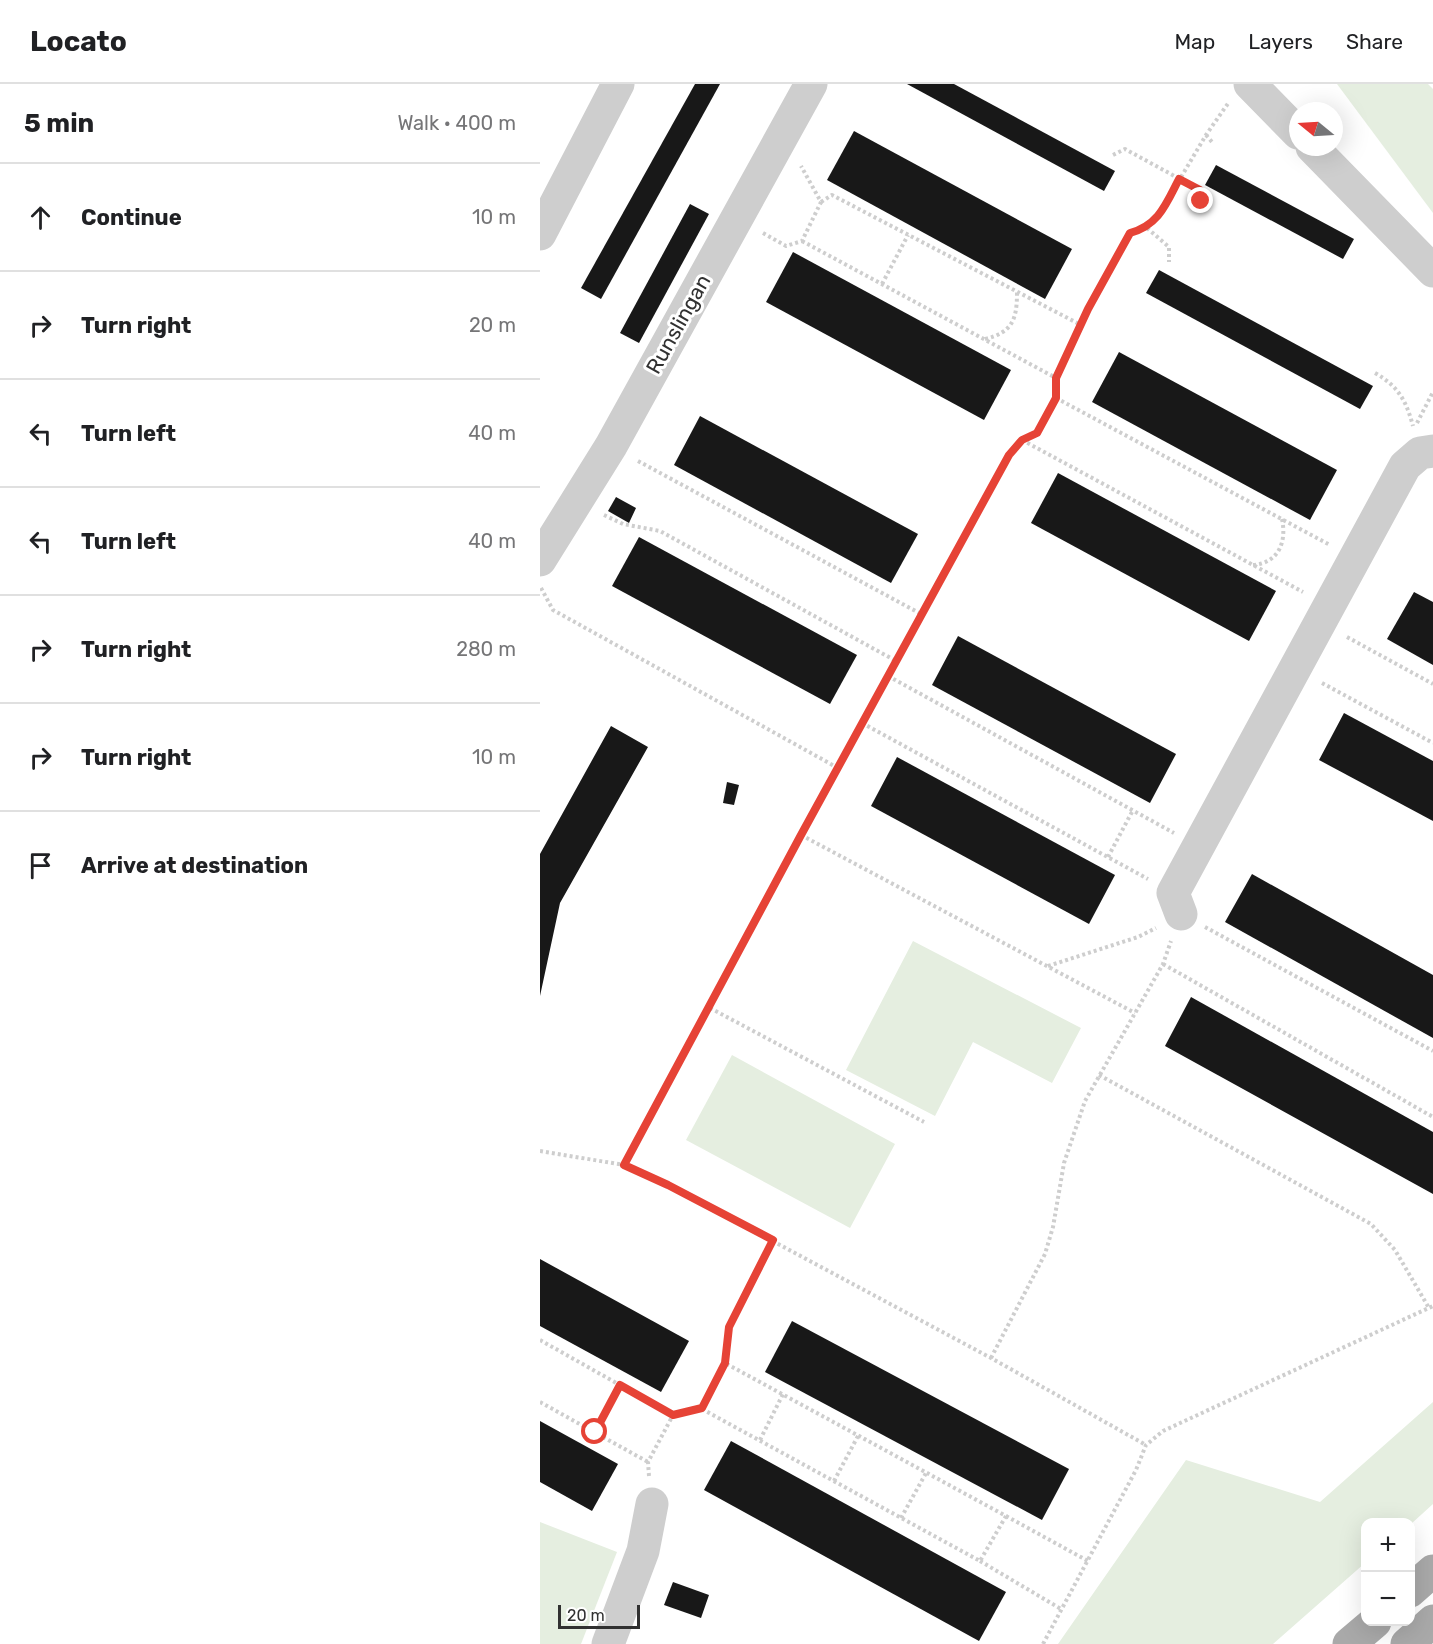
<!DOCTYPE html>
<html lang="en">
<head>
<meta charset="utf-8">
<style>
  :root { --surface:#fff; --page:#f2f2f2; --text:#202124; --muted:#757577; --line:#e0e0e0 }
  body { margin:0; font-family:Rubik,sans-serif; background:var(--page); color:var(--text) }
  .controls { position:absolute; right:18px; bottom:18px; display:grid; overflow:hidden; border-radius:12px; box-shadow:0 6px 24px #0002 }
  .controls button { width:54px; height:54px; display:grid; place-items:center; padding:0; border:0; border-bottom:2px solid var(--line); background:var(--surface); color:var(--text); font:30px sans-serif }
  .compass { position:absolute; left:749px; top:18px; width:54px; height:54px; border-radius:50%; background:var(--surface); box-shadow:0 6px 24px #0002; rotate:288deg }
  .scale { position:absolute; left:18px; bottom:15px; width:82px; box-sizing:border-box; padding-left:6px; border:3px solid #313131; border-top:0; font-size:16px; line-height:21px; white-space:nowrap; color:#313131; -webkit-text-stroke:4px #fff; paint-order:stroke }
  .stop { position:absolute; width:18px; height:18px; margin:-14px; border:4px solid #e64336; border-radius:50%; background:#fff }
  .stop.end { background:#e64336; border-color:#fff; box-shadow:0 2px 6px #0008 }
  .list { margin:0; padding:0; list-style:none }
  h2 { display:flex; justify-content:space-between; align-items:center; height:78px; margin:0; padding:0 24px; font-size:26px }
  h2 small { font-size:20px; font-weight:400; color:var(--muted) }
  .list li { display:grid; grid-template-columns:39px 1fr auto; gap:18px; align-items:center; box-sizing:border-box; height:108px; padding:0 24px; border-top:2px solid var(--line) }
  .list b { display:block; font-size:22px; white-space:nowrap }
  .list em { font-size:20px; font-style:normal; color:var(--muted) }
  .icon { flex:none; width:33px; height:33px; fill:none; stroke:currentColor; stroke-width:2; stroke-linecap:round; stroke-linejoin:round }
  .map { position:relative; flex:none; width:893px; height:1560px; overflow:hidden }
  header { display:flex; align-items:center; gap:36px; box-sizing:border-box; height:84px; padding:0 30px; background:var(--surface); border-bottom:2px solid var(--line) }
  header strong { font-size:28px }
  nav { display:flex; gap:33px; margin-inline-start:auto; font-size:21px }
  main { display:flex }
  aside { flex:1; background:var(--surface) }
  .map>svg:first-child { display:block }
  .green { fill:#e5eee0 }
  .building { fill:#181818 }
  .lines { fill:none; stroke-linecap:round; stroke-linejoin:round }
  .path { stroke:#cecece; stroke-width:4; stroke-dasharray:3 3; stroke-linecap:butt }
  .minor { stroke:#cecece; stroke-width:33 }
  .major { stroke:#a9a9a9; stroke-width:33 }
  .route { stroke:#e64336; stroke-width:8 }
  .labels { text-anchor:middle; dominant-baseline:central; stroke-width:6; stroke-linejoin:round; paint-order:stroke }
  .street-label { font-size:21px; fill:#313131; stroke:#fff }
</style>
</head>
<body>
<header>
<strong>Locato</strong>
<nav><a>Map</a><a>Layers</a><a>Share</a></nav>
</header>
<main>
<aside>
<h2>5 min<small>Walk · 400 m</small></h2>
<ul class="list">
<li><svg class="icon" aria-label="ahead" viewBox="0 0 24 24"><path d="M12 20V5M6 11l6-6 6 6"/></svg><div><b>Continue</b></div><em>10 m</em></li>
<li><svg class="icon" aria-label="right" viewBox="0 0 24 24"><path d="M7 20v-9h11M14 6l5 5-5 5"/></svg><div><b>Turn right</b></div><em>20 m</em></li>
<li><svg class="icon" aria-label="left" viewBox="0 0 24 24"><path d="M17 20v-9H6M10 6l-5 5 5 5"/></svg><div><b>Turn left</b></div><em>40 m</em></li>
<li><svg class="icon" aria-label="left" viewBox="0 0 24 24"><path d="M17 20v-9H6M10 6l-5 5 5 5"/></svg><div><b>Turn left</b></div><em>40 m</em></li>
<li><svg class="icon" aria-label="right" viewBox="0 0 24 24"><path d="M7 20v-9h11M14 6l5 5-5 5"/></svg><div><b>Turn right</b></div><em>280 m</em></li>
<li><svg class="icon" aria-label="right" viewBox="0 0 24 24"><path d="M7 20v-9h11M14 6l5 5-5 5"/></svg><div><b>Turn right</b></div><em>10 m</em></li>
<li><svg class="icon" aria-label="arrive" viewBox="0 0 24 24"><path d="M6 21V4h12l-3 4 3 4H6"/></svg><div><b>Arrive at destination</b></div></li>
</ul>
</aside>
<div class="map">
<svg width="893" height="1560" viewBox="0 0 893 1560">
  <rect width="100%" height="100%" fill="#fff"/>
  <g class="green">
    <polygon points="797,0 888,0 893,5 893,129"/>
    <polygon points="373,857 541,944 512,999 433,958 395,1032 306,986"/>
    <polygon points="192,971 355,1060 310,1144 146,1056"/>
    <polygon points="893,1318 893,1420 871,1440 826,1438 825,1479 733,1560 518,1560 646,1376 780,1418"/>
    <polygon points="0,1438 77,1468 41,1560 0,1560"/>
  </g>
  <g class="building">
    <polygon points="155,0 180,0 61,215 41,204"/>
    <polygon points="367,0 414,0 575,87 564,107"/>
    <polygon points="314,47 532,165 505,215 287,96"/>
    <polygon points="676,81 814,155 803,175 665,101"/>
    <polygon points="150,120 169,130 99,259 80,249"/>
    <polygon points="253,168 471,286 444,336 226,218"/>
    <polygon points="619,186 833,302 820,325 606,209"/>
    <polygon points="579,268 797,386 770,436 552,318"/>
    <polygon points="160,332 378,450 351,499 134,381"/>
    <polygon points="518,389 736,507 709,557 491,439"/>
    <polygon points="76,413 96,424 89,439 68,427"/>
    <polygon points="99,453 317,571 290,620 72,502"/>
    <polygon points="874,508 893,518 893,581 847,555"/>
    <polygon points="418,552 636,670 610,719 392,601"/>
    <polygon points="804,629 893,677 893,737 779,676"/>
    <polygon points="71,642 108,663 20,819 0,912 0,770"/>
    <polygon points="357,673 575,791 549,840 331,722"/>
    <polygon points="187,698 199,701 194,721 183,719"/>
    <polygon points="712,790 893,891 893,954 685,838"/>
    <polygon points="651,913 893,1048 893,1110 625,962"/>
    <polygon points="0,1175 149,1257 121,1308 0,1242"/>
    <polygon points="252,1237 529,1385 502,1436 225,1288"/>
    <polygon points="0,1337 78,1380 52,1427 0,1398"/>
    <polygon points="191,1357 466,1508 439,1557 164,1406"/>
    <polygon points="133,1498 169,1511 161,1534 124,1521"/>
  </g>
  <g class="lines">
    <g class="path">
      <polyline points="666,51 672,58"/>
      <polyline points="573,71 585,65 660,106 661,117"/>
      <polyline points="281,118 292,111 541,241"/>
      <polyline points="607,144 629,163 629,178"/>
      <polyline points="223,149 246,162 262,157 281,118 261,82"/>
      <polyline points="262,157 516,294"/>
      <polyline points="342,200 368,151"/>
      <path d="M445 255C473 248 477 235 477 208"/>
      <path d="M835 289C858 302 866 316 873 342"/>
      <polyline points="516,314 790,461"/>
      <polyline points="877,339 893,308"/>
      <polyline points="482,356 763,508"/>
      <polyline points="98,377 381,530"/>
      <polyline points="64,431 83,440 120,447 356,577"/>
      <path d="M713 481C738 479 747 459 742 435"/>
      <polyline points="1,504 13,526 298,684"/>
      <polyline points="807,553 893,600"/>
      <polyline points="348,592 634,749"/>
      <polyline points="782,599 893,659"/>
      <polyline points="322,639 608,795"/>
      <polyline points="261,751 595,929"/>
      <polyline points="568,773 593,726"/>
      <polyline points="665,843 893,967"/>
      <polyline points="623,880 893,1033"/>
      <polyline points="508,882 598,853 616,844"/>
      <polyline points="170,924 384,1038"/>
      <polyline points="559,991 831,1140 855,1166 889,1224"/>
      <polyline points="0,1067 84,1081 128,1101 451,1274 606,1361"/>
      <polyline points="84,1081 261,751 469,371 482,356 497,349 516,314 516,294 548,225 590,149 607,144 618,132 666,51 689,18"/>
      <polyline points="0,1256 133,1331"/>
      <polyline points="451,1274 505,1170 513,1143 524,1079 545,1017 623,880 631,857"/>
      <polyline points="0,1318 108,1378"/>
      <polyline points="162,1325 440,1477 466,1432 185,1279"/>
      <polyline points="55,1348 80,1301"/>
      <polyline points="220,1356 243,1310"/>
      <polyline points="109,1392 108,1378 133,1331 162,1325 185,1279 189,1243 233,1156"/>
      <polyline points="294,1397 318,1352"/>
      <polyline points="466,1432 548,1477"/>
      <polyline points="361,1434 386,1389"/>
      <polyline points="440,1477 521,1525"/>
      <polyline points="503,1560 596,1386 606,1361 623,1347 893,1222"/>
    </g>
    <g class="minor">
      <polyline points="710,0 758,49"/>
      <polyline points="772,63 893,187"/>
      <polyline points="0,150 78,0"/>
      <polyline points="0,476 71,362 271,0"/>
      <polyline points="641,830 633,809 865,382 880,369 893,367"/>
      <polyline points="68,1560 103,1467 112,1420"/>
    </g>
    <g class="major">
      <polyline points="870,1507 893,1487"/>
      <polyline points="809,1560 835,1538"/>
      <polyline points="867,1560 893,1537"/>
    </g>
  </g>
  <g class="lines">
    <path class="route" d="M55 1348 80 1301 133 1331 162 1324 185 1279 189 1243 233 1156 128 1101 84 1081 261 751 469 371 482 356 497 349 516 314V294L548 225 590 149C619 141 626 120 639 95L660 106 661 117"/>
  </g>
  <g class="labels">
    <g class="street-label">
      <text transform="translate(138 240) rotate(-61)">Runslingan</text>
    </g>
  </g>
</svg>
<div class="controls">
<button>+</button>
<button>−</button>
</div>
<svg class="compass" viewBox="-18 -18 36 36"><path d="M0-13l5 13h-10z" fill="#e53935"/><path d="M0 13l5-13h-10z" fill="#757577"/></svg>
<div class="scale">20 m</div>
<div class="stop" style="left:55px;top:1348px"></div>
<div class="stop end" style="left:661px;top:117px"></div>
</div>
</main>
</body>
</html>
